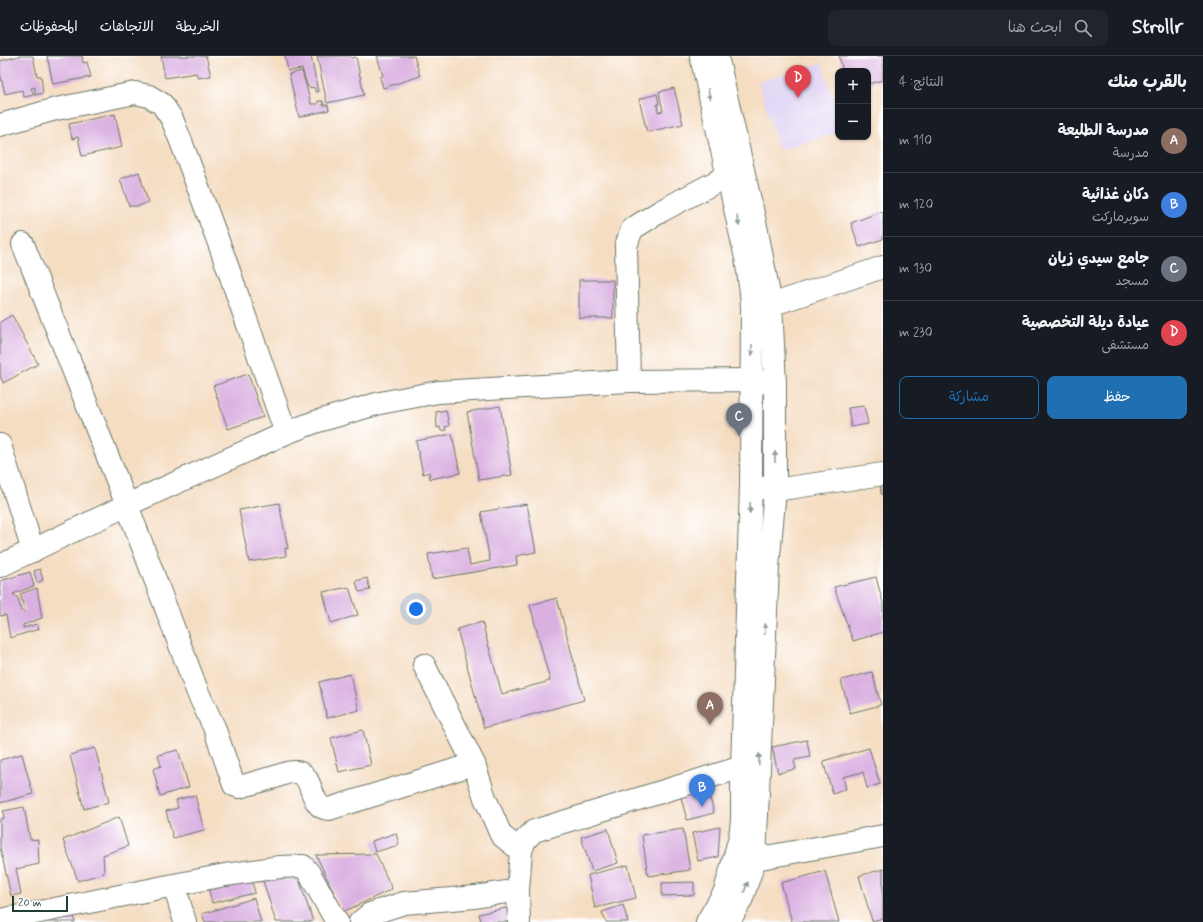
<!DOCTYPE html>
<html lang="ar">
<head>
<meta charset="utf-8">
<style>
  :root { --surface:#171b24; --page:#20242c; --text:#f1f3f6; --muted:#9ea1a6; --line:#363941; --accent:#1f6fb2 }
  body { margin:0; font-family:Mynerve,"Playpen Sans Arabic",sans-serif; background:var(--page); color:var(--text); direction:rtl }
  .controls { position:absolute; right:12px; top:12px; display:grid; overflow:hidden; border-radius:8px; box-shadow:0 1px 3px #0004 }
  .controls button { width:36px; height:36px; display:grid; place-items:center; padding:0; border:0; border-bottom:1px solid var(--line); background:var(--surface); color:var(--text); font:20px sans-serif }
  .scale { position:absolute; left:12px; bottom:10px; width:56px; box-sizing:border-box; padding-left:4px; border:2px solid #1f3d34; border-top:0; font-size:11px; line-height:14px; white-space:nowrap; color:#1f3d34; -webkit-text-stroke:3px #fff; paint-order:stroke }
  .you { position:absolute; left:416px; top:553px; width:14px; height:14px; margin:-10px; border:3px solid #fff; border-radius:50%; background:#1a73e8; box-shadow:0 0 0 6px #1a73e833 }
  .badge { display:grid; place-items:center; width:26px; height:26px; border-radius:50%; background:var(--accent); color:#fff; font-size:13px; font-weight:700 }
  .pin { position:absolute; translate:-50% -33px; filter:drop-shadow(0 1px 2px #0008) }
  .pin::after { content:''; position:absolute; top:21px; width:14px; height:12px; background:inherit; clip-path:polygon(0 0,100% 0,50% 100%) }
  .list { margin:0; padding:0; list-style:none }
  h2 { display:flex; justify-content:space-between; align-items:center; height:52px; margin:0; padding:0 16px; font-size:17px }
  h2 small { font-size:13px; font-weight:400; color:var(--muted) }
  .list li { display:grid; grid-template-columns:26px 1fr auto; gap:12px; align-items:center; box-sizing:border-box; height:64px; padding:0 16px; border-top:1px solid var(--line) }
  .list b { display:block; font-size:15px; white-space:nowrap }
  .list p { margin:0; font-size:13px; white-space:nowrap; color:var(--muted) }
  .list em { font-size:13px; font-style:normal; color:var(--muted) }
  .actions { display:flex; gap:8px; padding:12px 16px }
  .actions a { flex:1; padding:9px 0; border:1px solid var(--accent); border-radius:8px; text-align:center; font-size:14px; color:var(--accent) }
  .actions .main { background:var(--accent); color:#fff }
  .icon { flex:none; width:22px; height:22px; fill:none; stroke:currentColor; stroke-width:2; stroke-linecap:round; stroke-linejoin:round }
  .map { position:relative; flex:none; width:883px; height:866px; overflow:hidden; direction:ltr }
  header { display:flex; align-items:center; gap:24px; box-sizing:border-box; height:56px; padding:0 20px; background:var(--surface); border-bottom:1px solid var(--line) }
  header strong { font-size:19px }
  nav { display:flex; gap:22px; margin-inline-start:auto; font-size:14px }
  .search { width:280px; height:36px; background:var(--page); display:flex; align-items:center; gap:10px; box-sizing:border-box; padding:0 14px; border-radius:8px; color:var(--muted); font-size:15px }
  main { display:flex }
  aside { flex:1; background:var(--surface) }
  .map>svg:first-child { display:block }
  .built { fill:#e0d4f4 }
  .building { fill:#dab0e1 }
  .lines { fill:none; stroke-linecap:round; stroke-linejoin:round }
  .minor-casing { stroke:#6a7566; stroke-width:24 }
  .major-casing { stroke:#6a7566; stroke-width:24 }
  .minor { stroke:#fff; stroke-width:22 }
  .major { stroke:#fff; stroke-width:22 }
  .oneway { fill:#8f9e9a }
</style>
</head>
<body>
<header>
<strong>Strollr</strong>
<div class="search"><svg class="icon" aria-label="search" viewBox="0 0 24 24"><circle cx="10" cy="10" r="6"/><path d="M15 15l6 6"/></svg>ابحث هنا</div>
<nav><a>الخريطة</a><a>الاتجاهات</a><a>المحفوظات</a></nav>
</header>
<main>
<aside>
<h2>بالقرب منك<small>النتائج: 4</small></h2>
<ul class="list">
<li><span class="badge" style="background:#8d6e63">A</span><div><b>مدرسة الطليعة</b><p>مدرسة</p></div><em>110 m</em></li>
<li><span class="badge" style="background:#3f7fe0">B</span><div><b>دكان غذائية</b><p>سوبرماركت</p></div><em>120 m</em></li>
<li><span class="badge" style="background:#6b7280">C</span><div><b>جامع سيدي زيان</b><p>مسجد</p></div><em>130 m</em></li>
<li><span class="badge" style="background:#e0444e">D</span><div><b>عيادة ديلة التخصصية</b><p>مستشفى</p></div><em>230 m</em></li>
</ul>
<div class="actions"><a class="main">حفظ</a><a>مشاركة</a></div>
</aside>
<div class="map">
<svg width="883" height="866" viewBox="0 0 883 866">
  <rect width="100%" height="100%" fill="#fff"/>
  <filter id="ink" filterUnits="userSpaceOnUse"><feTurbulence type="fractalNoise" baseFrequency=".025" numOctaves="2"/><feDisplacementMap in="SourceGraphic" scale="8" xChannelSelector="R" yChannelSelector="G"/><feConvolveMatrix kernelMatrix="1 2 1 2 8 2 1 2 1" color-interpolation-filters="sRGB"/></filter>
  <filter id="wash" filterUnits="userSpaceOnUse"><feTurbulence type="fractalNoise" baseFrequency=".012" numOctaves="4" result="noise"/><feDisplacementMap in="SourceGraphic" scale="16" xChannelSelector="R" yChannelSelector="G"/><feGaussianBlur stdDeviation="0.9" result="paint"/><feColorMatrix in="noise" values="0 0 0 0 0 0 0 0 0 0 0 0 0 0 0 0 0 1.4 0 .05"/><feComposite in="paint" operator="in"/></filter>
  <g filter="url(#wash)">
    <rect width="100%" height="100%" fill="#f5ddc2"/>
    <polygon class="built" points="822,7 838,58 838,76 779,94 758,26"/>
    <g id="blocks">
      <g class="building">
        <polygon points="19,0 33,0 37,20 41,20 43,37 35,39 35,31 31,32 34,39 24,41 22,34 5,38 0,17 0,5"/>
        <polygon points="47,0 82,0 83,7 87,6 91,21 53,28"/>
        <polygon points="161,0 206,0 211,20 198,22 196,17 165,22"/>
        <polygon points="285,0 311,0 318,36 315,36 315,32 308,31 302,13 288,15"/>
        <polygon points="317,0 350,0 351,2 356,1 364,39 327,47"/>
        <polygon points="377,0 414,0 420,20 383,32 380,21 383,20"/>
        <polygon points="839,0 883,0 883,24 868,28 868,15 843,15"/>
        <polygon points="302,15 311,48 318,48 318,45 323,45 323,49 328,49 329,54 299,61 289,18"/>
        <polygon points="674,32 683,68 647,76 639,43 657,38 659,48 657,48 658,56 663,55 659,36"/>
        <polygon points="115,58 122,91 82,100 78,81 72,83 69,68"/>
        <polygon points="139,116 148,146 139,150 129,150 120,123"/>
        <polygon points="883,155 883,183 859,191 851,167"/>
        <rect x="579" y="224" width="34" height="38"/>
        <polygon points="12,259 38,308 3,327 0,320 0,266"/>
        <polygon points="248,318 263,361 228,373 213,330"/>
        <polygon points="500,350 512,419 479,424 467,356"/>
        <polygon points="864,350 868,368 851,371 848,352"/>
        <polygon points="446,354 449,370 445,371 446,374 441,375 440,371 437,372 436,356"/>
        <polygon points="452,378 460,417 430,423 429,416 423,418 416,385"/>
        <polygon points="880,426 883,426 883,438 881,438"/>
        <polygon points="279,447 288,493 285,492 286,500 249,506 239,454"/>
        <polygon points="527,448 536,496 516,500 517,509 432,523 428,498 467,492 470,509 490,505 481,456"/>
        <polygon points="40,513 43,524 37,527 34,515"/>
        <polygon points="30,516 34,530 13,538 18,542 21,555 25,555 20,538 37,532 42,562 23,569 23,572 37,568 39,573 10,582 6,559 0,560 0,525"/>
        <polygon points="876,521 883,547 883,576 853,585 834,531"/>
        <polygon points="367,522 370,534 359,536 356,525"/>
        <polygon points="349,531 358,559 331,567 323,536"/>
        <polygon points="557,542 584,644 484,672 457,573 482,566 502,638 550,625 530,549"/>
        <polygon points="872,616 881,649 850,657 841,624"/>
        <polygon points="350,618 359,654 327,662 319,626"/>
        <polygon points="363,674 371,709 339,716 331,682"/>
        <polygon points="807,684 810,701 794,704 796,713 778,717 772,691"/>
        <polygon points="95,692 109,746 84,753 70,699"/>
        <polygon points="869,692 880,728 867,732 863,716 843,721 846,733 833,738 823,705"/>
        <polygon points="178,694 189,731 160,740 153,713 161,710 158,699"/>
        <polygon points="22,698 33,738 0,747 0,704"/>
        <polygon points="706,727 714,757 687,764 679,734"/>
        <polygon points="195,739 204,774 173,782 166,755 178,752 176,744"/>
        <polygon points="24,751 30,783 38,784 39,808 16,813 21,838 11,840 0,791 0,763 4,762 3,755"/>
        <polygon points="119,761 128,790 103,799 104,817 78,825 63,784"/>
        <polygon points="720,771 718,801 698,805 692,777"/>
        <polygon points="608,773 618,807 592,815 581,781"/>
        <polygon points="683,773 690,814 648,820 642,779"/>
        <polygon points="396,777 399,789 375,796 372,785"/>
        <polygon points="376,798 392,833 343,856 316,799"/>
        <polygon points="628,809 636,842 595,852 588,819"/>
        <polygon points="883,813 883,862 872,865 859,820"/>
        <polygon points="296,814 313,865 310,866 276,866 263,825"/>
        <polygon points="825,815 839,866 792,866 781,827"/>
        <polygon points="250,817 255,837 212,847 207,827"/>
        <polygon points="694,826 694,839 662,840 662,827"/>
        <polygon points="254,842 261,866 205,866 202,858"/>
        <polygon points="623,849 628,866 606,866 602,856"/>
        <polygon points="510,851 513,866 481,866 479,858"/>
        <polygon points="74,858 75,866 48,866 48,861"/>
      </g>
    </g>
  </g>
  <g filter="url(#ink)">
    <use href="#blocks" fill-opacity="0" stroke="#6a7566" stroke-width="1"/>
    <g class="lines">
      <g class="minor-casing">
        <g id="minor">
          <polyline points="0,69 56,53 135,37 149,40 162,48 172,63 182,88 224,201 286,377"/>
          <path d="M23 188 127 449 198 637 214 671 234 729 239 731C251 728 263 724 275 721 281 719 289 715 296 716 315 717 308 753 329 753L474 708"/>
          <polyline points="753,251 771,249 883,211"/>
          <polyline points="629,325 626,190 632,173 661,155 727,120"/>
          <polyline points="0,389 33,495"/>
          <polyline points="751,430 775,434 883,418"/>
          <polyline points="0,510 127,449 286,377 315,366 380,347 438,336 629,325 751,324 775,328"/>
          <polyline points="424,609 474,708 485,742 501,779 521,795"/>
          <polyline points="737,799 755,803 883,780"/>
          <polyline points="174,829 225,819 280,811 303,810 309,817 337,866"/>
          <polyline points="0,864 174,829 185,866"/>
          <polyline points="360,866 370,858 404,847 475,841 518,834"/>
          <polyline points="519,866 518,834 521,795 525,784 534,775 742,711"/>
        </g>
      </g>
      <g class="major-casing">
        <g id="major">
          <polyline points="701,0 746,202 751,237 752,251 751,430 742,711 742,764 740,781 725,835 707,866"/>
          <polyline points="717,0 757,175 771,249 775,328 775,434 768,511 755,803 742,842 729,866"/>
        </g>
      </g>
      <use href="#minor" class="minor"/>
      <use href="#major" class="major"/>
    </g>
    <defs><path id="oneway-solid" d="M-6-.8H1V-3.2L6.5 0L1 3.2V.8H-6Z"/></defs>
    <g class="oneway">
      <use href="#oneway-solid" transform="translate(709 38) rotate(78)"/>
      <use href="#oneway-solid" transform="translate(738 165) rotate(77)"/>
      <use href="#oneway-solid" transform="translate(752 294) rotate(91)"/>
      <use href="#oneway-solid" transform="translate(775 401) rotate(-90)"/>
      <use href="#oneway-solid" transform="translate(750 452) rotate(92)"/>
      <use href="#oneway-solid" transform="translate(765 573) rotate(-87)"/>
      <use href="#oneway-solid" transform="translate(759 703) rotate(-88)"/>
      <use href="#oneway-solid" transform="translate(746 831) rotate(-70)"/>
    </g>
  </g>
</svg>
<div class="controls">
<button>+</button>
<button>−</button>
</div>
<div class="scale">20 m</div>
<div class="you"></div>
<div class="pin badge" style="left:710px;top:669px;background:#8d6e63">A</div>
<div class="pin badge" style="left:702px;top:751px;background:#3f7fe0">B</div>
<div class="pin badge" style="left:739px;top:380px;background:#6b7280">C</div>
<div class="pin badge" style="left:798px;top:42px;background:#e0444e">D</div>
</div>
</main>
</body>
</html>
